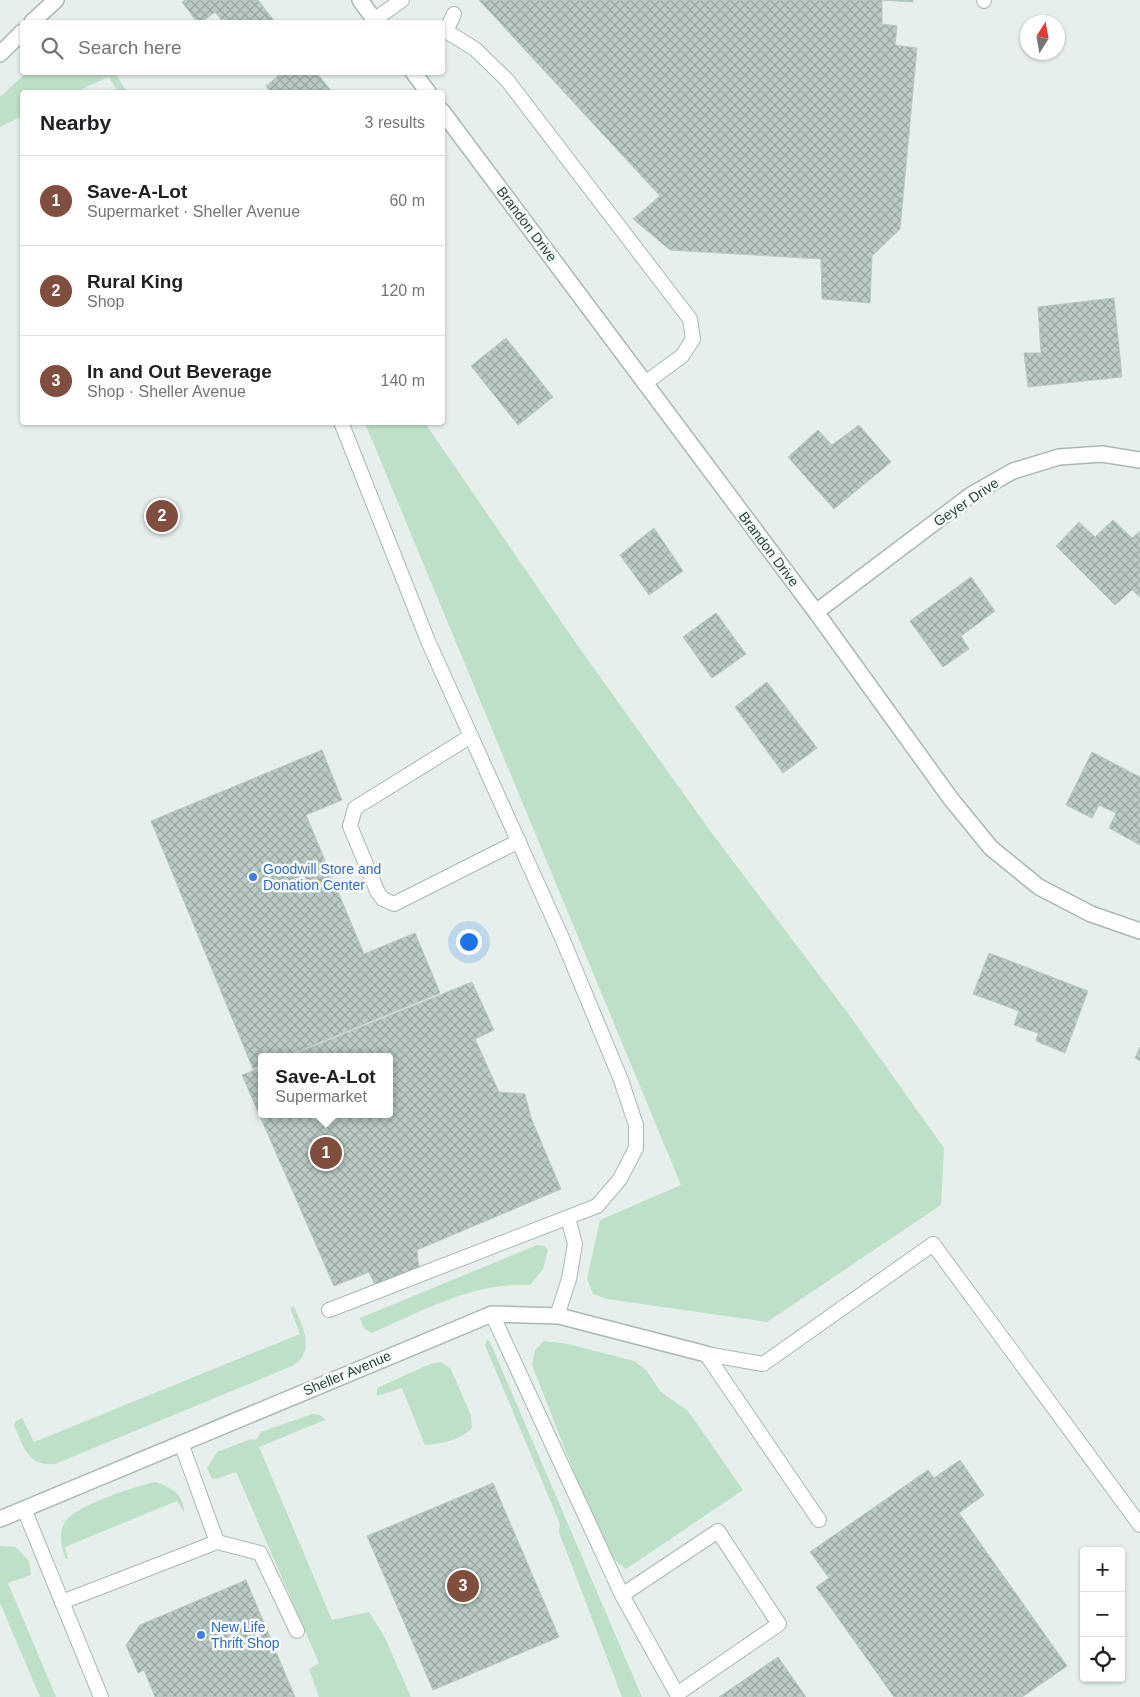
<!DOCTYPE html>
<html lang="en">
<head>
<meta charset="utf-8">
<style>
  :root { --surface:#fff; --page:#f2f2f2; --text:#202124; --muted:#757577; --line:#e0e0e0; --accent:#7f4e3f }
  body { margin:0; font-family:Helvetica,sans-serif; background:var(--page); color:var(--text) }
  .controls { position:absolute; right:15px; bottom:15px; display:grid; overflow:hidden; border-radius:5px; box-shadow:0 1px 4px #0004 }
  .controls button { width:45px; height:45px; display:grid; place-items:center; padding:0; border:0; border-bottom:1px solid var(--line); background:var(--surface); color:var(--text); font:25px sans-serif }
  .compass { position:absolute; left:1020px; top:15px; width:45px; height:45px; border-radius:50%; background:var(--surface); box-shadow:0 1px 4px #0004; rotate:11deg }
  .you { position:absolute; left:468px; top:941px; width:18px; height:18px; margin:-12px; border:4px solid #fff; border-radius:50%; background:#1a73e8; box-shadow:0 0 0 8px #1a73e833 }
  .badge { display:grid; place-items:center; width:32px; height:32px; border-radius:50%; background:var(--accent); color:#fff; font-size:16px; font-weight:700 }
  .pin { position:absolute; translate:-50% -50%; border:2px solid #fff; box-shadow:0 1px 5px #0006 }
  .popup { position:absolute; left:258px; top:1053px; width:135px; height:65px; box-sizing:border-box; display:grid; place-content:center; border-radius:5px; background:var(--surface); filter:drop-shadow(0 1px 4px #0005); font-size:16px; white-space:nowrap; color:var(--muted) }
  .popup b { font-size:19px; color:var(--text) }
  .popup::after { content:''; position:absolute; left:50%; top:100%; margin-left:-10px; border:10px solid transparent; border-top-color:var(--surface) }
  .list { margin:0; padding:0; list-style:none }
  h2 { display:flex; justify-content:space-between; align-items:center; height:65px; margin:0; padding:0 20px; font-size:21px }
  h2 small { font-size:16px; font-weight:400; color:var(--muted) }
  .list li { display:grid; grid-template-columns:32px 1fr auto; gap:15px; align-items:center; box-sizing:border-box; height:90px; padding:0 20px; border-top:1px solid var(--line) }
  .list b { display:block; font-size:19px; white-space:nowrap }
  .list p { margin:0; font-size:16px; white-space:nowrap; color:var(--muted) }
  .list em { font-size:16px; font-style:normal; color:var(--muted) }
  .icon { flex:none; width:28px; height:28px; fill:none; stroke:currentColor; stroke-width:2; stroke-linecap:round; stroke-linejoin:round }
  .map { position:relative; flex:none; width:1140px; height:1697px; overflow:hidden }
  .search { position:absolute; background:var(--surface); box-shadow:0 1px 4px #0004; left:20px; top:20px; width:425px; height:55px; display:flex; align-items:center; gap:12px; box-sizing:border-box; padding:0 18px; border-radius:5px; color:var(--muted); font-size:19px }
  .panel { position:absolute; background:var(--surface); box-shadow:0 1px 4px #0004; left:20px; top:90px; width:425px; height:335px; border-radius:5px }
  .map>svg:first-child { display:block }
  .grass { fill:#bfe0c8 }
  .building { fill:url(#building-cross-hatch); stroke:#b8c9c2 }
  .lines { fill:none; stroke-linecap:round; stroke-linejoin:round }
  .service-casing { stroke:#a8b8b2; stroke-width:16 }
  .minor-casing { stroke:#a8b8b2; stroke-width:18 }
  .tertiary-casing { stroke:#a8b8b2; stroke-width:18 }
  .service { stroke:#fff; stroke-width:14 }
  .minor { stroke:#fff; stroke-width:15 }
  .tertiary { stroke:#fff; stroke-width:15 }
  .shop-dot { fill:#3f7fe0; stroke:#f7fbf9; stroke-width:2 }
  .labels { text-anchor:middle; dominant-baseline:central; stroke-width:5; stroke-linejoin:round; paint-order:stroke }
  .street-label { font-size:14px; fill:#24423a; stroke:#f7fbf9 }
  .shop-label { font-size:14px; fill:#366cbe; stroke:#f7fbf9; text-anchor:start }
</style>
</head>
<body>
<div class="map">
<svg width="1140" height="1697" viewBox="0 0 1140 1697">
  <defs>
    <pattern id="building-cross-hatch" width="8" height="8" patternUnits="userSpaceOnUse" patternTransform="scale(1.25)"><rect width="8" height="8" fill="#bbcac4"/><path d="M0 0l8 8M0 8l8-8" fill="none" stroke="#98a6a0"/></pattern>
  </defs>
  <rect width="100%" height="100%" fill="#e6efeb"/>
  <g class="grass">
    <polygon points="26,73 115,73 127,92 118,92 109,77 75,92 22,92 22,116 0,127 0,97"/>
    <polygon points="365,423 425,423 573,639 711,832 850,1016 944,1148 941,1205 767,1322 607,1299 593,1294 587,1279 600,1220 681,1185"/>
    <path d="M537 1245 545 1246 548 1250 543 1269 530 1285C474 1282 422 1311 372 1333L364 1329 360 1318Z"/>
    <path d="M294 1306C302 1326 317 1351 292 1366L55 1464C28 1467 23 1446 14 1425L16 1421 22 1418 34 1442 300 1334 290 1308Z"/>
    <polygon points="487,1339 490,1342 642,1697 622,1697 559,1532 560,1524 485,1345"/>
    <polygon points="544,1341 568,1344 634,1361 646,1370 661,1392 688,1411 743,1490 626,1569 611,1557 577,1480 532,1365 535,1350"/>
    <path d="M441 1362 451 1369 471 1416 472 1428C461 1440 441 1444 425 1445L402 1388 377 1396V1388L430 1364Z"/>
    <polygon points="312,1414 320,1415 325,1420 259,1447 332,1620 369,1612 384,1636 411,1697 319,1697 309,1669 319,1663 237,1474 235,1472 217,1479 212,1479 207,1468 217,1452 251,1439 256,1440 261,1432"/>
    <path d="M156 1482C171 1487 184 1495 184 1512L177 1501 65 1547 68 1559H66C61 1548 58 1534 65 1522 75 1506 138 1485 156 1482Z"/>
    <polygon points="0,1546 16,1547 29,1561 31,1575 8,1583 56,1697 40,1697 0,1603"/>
  </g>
  <g class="building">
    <polygon points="185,0 258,0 275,22 223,22 215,12 202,22 197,22 182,2"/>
    <polygon points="479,0 913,0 913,2 882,0 882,24 897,26 895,45 917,48 900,229 872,256 870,303 822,299 821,259 670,250 633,219 660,196"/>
    <polygon points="283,72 316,72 332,92 271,92 266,86"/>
    <polygon points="1114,298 1122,377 1028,387 1024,353 1041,353 1038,307"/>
    <polygon points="506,338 553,397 518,425 471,366"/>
    <polygon points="859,425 891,462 834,509 788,457 818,430 832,445"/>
    <polygon points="1113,520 1132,538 1140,531 1140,597 1132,590 1115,605 1056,546 1079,522 1095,537"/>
    <polygon points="654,528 683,571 649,595 620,555"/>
    <polygon points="971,577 995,611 961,636 969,649 943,667 910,621"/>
    <polygon points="716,613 746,654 712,678 683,637"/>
    <polygon points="767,682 817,748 783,773 735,707"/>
    <polygon points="322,750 342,800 306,815 364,954 415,933 440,993 284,1057 262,1057 262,1065 253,1069 151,821"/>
    <polygon points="1092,752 1140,777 1140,845 1109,828 1116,813 1099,805 1092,818 1066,805"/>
    <polygon points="989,953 1088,991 1065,1053 1036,1041 1038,1033 1014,1025 1019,1011 973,994"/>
    <polygon points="472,982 494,1030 475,1039 499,1092 525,1094 531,1118 561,1189 417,1250 419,1270 375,1285 369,1272 334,1286 242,1075 262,1067 262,1114 390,1114 390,1057 287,1057"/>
    <polygon points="1140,1047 1140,1061 1135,1058"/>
    <polygon points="960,1460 984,1495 959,1513 1067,1666 1022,1697 894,1697 816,1587 829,1578 810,1552 928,1470 934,1478"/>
    <polygon points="493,1483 559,1637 433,1690 367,1536"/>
    <polygon points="246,1580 295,1697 155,1697 144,1670 138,1673 126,1645 140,1625"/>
    <polygon points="778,1657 806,1697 719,1697"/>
  </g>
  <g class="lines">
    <g class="service-casing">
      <g id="service">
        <polyline points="984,1 984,0"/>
        <polyline points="374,20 402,0"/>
        <polyline points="446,31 454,14"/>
        <polyline points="442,33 446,31 475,49 507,80 690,319 693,339 682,356 645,383"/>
        <polyline points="471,736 355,808 350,826 378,893 383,899 394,904 519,841"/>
        <polyline points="329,1310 597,1206 620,1179 636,1148 636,1125 621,1080 562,938 428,641 341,422"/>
        <polyline points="492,1314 622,1595 677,1694 779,1624 718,1531 622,1595"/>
        <polyline points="557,1316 569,1279 575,1244 568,1218"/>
        <polyline points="706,1354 763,1364 933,1244 1140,1525"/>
        <polyline points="706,1354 819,1520"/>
        <polyline points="181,1443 217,1542"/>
        <polyline points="24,1509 101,1697"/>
        <polyline points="62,1602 217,1542 260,1553 297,1631"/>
      </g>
    </g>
    <g class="minor-casing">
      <g id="minor">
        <polyline points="360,0 376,22"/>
        <polyline points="413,72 428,92"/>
        <polyline points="442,111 816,612 951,799 991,848 1039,887 1091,914 1140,931"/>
        <polyline points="816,612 971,495 1013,471 1059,457 1102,454 1140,460"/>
        <polyline points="0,1519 492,1314 559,1316 706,1354"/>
      </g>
    </g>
    <g class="tertiary-casing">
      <g id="tertiary">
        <polyline points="32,22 56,0"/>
        <polyline points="0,54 22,32"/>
      </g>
    </g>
    <use href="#service" class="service"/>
    <use href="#minor" class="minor"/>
    <use href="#tertiary" class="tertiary"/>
  </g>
  <g class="shop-dot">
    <circle cx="253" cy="877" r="5"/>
    <circle cx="201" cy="1635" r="5"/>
  </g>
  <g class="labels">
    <g class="street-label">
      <text transform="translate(527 224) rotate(53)">Brandon Drive</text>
      <text transform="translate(966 502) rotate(-34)">Geyer Drive</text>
      <text transform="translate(769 549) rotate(53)">Brandon Drive</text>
      <text transform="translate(347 1373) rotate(-23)">Sheller Avenue</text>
    </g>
    <g class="shop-label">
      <text x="263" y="869">Goodwill Store and<tspan x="263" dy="16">Donation Center</tspan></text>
      <text x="211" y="1627">New Life<tspan x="211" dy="16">Thrift Shop</tspan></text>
    </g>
  </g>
</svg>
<div class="controls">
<button>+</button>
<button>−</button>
<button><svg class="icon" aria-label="locate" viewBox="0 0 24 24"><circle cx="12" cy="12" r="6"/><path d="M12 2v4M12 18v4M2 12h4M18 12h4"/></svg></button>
</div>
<svg class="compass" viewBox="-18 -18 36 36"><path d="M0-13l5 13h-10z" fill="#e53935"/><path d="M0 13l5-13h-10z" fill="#757577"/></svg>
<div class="you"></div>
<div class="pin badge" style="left:326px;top:1153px">1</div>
<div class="popup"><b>Save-A-Lot</b>Supermarket</div>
<div class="pin badge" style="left:162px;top:516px">2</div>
<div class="pin badge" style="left:463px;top:1586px">3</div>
<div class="search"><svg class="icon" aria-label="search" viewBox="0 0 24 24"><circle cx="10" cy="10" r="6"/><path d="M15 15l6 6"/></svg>Search here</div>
<section class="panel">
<h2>Nearby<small>3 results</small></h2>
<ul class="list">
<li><span class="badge">1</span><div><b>Save-A-Lot</b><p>Supermarket · Sheller Avenue</p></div><em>60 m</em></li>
<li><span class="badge">2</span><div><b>Rural King</b><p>Shop</p></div><em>120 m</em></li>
<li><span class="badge">3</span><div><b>In and Out Beverage</b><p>Shop · Sheller Avenue</p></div><em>140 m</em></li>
</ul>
</section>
</div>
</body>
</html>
